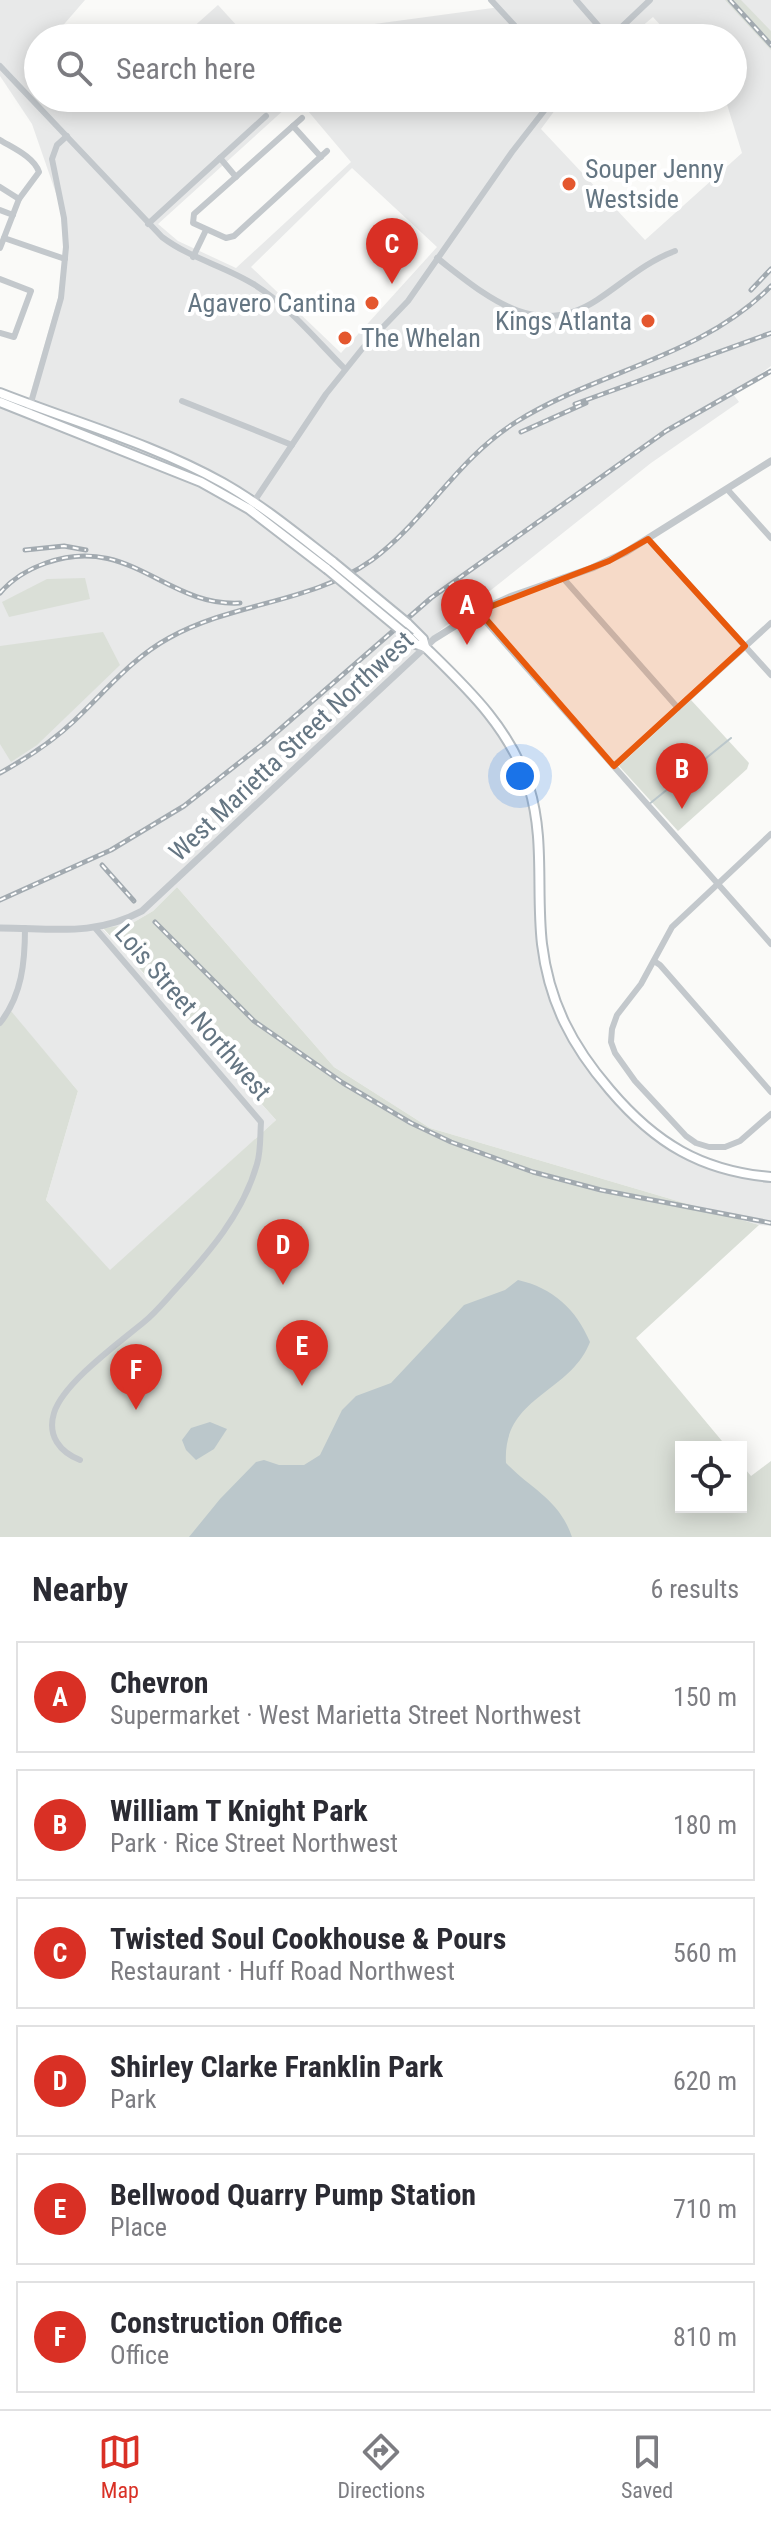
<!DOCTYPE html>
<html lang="en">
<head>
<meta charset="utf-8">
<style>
  :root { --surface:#fff; --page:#f2f2f3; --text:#2b2b33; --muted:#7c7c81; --line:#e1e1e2; --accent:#d93025 }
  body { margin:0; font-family:"Roboto Condensed",sans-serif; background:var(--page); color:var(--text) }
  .controls { position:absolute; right:24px; bottom:24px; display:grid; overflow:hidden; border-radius:0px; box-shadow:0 4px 20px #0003 }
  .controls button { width:72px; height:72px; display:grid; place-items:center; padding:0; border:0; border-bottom:2px solid var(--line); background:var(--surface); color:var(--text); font:40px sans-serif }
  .you { position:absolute; left:520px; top:776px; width:28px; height:28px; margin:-20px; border:6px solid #fff; border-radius:50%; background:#1a73e8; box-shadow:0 0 0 12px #1a73e833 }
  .badge { display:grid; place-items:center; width:52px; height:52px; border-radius:50%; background:var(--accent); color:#fff; font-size:26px; font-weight:700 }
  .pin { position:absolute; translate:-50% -66px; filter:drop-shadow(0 2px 4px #0008) }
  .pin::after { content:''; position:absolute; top:42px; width:28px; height:24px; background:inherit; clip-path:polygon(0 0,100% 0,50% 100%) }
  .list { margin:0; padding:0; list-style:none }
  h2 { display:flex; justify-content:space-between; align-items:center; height:104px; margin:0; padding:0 32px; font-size:34px }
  h2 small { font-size:26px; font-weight:400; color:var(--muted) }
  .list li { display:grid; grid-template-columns:52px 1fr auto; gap:24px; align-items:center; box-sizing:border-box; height:112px; margin:0 16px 16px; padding:0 16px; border:2px solid var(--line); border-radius:0px }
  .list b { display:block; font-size:30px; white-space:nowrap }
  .list p { margin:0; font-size:26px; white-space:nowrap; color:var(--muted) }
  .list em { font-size:26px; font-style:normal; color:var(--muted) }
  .icon { flex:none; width:44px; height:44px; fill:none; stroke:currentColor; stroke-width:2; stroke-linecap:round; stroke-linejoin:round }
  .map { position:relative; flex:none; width:771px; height:1537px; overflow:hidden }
  .search { position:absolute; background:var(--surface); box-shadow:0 4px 20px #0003; left:24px; right:24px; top:24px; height:88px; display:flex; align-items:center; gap:20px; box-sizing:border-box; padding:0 28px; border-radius:44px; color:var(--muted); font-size:30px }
  .sheet { height:872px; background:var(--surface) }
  nav { display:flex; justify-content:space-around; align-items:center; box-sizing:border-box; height:112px; border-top:2px solid var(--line); background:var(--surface); font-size:22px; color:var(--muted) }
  nav a { display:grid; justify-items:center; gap:4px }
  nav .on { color:var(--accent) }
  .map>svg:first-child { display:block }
  .built { fill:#e8e9e9; fill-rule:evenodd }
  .green { fill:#dadfd7 }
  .water { fill:#bbc7cb }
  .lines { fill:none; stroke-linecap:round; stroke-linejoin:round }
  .stream { stroke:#bbc7cb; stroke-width:2 }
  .secondary-casing { stroke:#b3babf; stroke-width:12 }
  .minor { stroke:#c3c8cc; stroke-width:6 }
  .tertiary { stroke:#c3c8cc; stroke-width:7 }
  .secondary { stroke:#fff; stroke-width:8 }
  .rail-casing { stroke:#a2aab0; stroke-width:5 }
  .rail { stroke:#fff; stroke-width:2; stroke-dasharray:6; stroke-linecap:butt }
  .secondary-bridge-casing { stroke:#b3babf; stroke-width:12; stroke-linecap:butt }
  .secondary-bridge { stroke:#fff; stroke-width:8 }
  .marked { fill:#e8590c; fill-opacity:0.2; stroke:#e8590c; stroke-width:6; stroke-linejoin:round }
  .poi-dot { fill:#e4572e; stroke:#fff; stroke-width:3 }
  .labels { text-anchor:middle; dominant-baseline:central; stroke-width:8; stroke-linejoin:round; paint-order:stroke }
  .poi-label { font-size:26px; fill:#657683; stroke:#fff; text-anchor:start }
  .street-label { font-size:26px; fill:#657683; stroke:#fff }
</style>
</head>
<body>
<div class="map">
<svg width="771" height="1537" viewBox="0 0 771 1537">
  <rect width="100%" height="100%" fill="#fafaf8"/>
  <g class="built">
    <path d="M0 0H85L59 30 66 38H38V98H297L158 224 178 241 236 268 351 162 297 98H564L541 129 645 240 742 153 725 98H733V38H672L653 17 628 38H271L500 7 494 0H771V366L733 394 739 402 651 463 423 644 509 736 533 811 552 999 601 1087 655 1136 732 1176H771V1226L759 1225 430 1128 334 1067 177 887 153 911 129 925 103 929 276 1120 110 1271 46 1200 78 1091 11 1012 0 1022V403L25 412 62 284 65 259 60 205 32 124 0 76ZM352 168 437 247 341 353 251 267Z"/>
    <polygon points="218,5 248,38 181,38"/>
  </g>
  <g class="green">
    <polygon points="725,0 741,0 771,31 771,50"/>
    <polygon points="85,578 90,599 9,617 2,602 47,579"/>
    <polygon points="103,632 120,665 37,745 11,762 0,744 0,646"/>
    <polygon points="691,700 749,763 747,769 678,831 619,766"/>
    <polygon points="177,887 334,1067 430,1128 759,1225 636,1338 727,1447 681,1447 681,1507 741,1507 741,1464 751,1476 771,1461 771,1537 0,1537 0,1022 11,1011 78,1091 46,1200 110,1270 276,1120 103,928 129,925 153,911"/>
  </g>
  <g class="water">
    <path d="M518 1280C553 1288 576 1309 590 1342 570 1394 502 1396 506 1463 532 1490 559 1499 572 1537H189L220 1499 256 1462 264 1460 279 1465H304L320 1455 342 1410 356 1396 391 1383 464 1305 505 1290Z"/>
    <polygon points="210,1422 227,1429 214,1449 196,1460 186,1450 182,1440 191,1428"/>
  </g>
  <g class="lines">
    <polyline class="stream" points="648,805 731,738"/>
    <g class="secondary-casing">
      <g id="secondary">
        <path d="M0 393C74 422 153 444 223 483 262 505 298 535 333 562"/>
        <polyline points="0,402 201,482 249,509 327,569"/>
        <polyline points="407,623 423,639 425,647"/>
        <path d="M410 638 416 644 425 647C468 689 510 728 529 787 545 838 536 892 542 944 549 1002 572 1046 610 1090 655 1143 701 1171 771 1177"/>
      </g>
    </g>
    <g class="minor">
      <polyline points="491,0 526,38"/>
      <polyline points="576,0 609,38"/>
      <polyline points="610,38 650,0"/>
      <path d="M0 66 162 237C191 259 225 266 255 285 290 307 317 341 345 369"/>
      <polyline points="302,118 194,214 193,223 226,238 234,236 327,151"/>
      <polyline points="293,126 321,157"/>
      <path d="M0 140C13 148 34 157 39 172L19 199 0 248"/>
      <polyline points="220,158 236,177"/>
      <polyline points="0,187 19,199"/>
      <polyline points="0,210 13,215"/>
      <polyline points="148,224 266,116"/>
      <polyline points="4,238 65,259"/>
      <polyline points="193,257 206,230"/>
      <path d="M437 258C485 295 535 341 597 300 623 283 645 262 675 251"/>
      <polyline points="0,279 31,291 14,337 0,333"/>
      <polyline points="182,401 292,445"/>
      <polyline points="28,413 61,298 66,247 64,218 52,159 57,145 67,136"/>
      <polyline points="727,489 771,538"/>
      <polyline points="251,506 326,394 362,349 408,301 512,152 554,98"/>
      <polyline points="648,539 771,675"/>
      <polyline points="563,578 678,708"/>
      <polyline points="479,611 486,622 771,944"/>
      <polyline points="614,766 771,623"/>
      <polyline points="771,834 672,927 641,984 617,1015 612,1029 611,1042 615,1053 635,1081 686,1136 696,1143 709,1147 725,1147 740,1141 771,1114"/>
      <polyline points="654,961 660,965 771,1092"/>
      <path d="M0 1023C22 995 25 962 25 928"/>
      <path d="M80 1460C60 1452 47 1436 54 1413 63 1383 120 1342 144 1322 155 1313 164 1302 174 1291 208 1254 243 1214 257 1164 261 1151 260 1135 261 1122L96 929"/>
    </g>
    <path class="tertiary" d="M0 928C52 928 94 937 142 911L434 639 479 611 512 596 592 568 626 552 771 461"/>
    <use href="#secondary" class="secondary"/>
    <g class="rail-casing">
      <g id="rail">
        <polyline points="730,0 771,45"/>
        <polyline points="751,290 771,269"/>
        <polyline points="575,404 771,333"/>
        <polyline points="521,432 586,403"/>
        <polyline points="25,550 64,546 86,550"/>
        <path d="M0 593C12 579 29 569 46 563 129 533 166 607 240 603"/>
        <path d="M0 773C27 758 52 742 74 721 105 692 132 658 169 638 236 601 310 604 372 560 426 520 457 459 516 422 597 371 702 357 771 286"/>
        <polyline points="102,865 134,901"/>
        <polyline points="0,900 111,850 184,806 263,744 431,598 666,431 771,371"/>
        <polyline points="155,922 254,1021 343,1083 411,1123 451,1142 533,1172 601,1190 771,1223"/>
      </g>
    </g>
    <use href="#rail" class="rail"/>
    <g class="secondary-bridge-casing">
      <g id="secondary-bridge">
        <polyline points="333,562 407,623"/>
        <polyline points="327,569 410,638"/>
      </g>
    </g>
    <use href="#secondary-bridge" class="secondary-bridge"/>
  </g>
  <path class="marked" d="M648 539 745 646 614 766 479 611 609 561Z"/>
  <g class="poi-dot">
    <circle cx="569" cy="184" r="8"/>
    <circle cx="372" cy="303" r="8"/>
    <circle cx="648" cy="321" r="8"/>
    <circle cx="345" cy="338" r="8"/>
  </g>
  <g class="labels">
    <g class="poi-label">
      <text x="585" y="169">Souper Jenny<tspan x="585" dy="30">Westside</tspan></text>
      <text x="356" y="303" text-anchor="end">Agavero Cantina</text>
      <text x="632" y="321" text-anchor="end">Kings Atlanta</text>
      <text x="361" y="338">The Whelan</text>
    </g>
    <g class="street-label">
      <text transform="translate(291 746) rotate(-43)">West Marietta Street Northwest</text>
      <text transform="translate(193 1012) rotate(49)">Lois Street Northwest</text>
    </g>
  </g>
</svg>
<div class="controls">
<button><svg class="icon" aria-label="locate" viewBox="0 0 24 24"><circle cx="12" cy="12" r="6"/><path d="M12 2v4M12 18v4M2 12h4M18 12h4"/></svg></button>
</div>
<div class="you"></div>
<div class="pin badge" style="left:467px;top:645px">A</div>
<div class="pin badge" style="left:682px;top:809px">B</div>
<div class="pin badge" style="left:392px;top:284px">C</div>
<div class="pin badge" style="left:283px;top:1285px">D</div>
<div class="pin badge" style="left:302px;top:1386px">E</div>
<div class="pin badge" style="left:136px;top:1410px">F</div>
<div class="search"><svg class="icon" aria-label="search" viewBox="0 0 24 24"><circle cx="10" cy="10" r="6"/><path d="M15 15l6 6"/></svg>Search here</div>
</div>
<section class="sheet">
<h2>Nearby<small>6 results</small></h2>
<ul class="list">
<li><span class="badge">A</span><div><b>Chevron</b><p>Supermarket · West Marietta Street Northwest</p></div><em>150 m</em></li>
<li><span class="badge">B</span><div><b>William T Knight Park</b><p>Park · Rice Street Northwest</p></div><em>180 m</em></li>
<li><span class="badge">C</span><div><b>Twisted Soul Cookhouse &amp; Pours</b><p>Restaurant · Huff Road Northwest</p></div><em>560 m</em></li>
<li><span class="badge">D</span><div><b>Shirley Clarke Franklin Park</b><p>Park</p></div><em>620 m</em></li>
<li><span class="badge">E</span><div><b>Bellwood Quarry Pump Station</b><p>Place</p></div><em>710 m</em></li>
<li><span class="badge">F</span><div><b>Construction Office</b><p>Office</p></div><em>810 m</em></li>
</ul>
</section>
<nav>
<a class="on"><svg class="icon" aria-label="map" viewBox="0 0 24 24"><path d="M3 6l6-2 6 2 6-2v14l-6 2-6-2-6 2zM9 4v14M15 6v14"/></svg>Map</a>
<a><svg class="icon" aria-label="directions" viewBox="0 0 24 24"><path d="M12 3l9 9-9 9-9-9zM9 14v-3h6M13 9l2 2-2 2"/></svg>Directions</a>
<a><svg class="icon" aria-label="saved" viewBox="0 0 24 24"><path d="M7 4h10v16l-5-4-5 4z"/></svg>Saved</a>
</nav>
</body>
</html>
